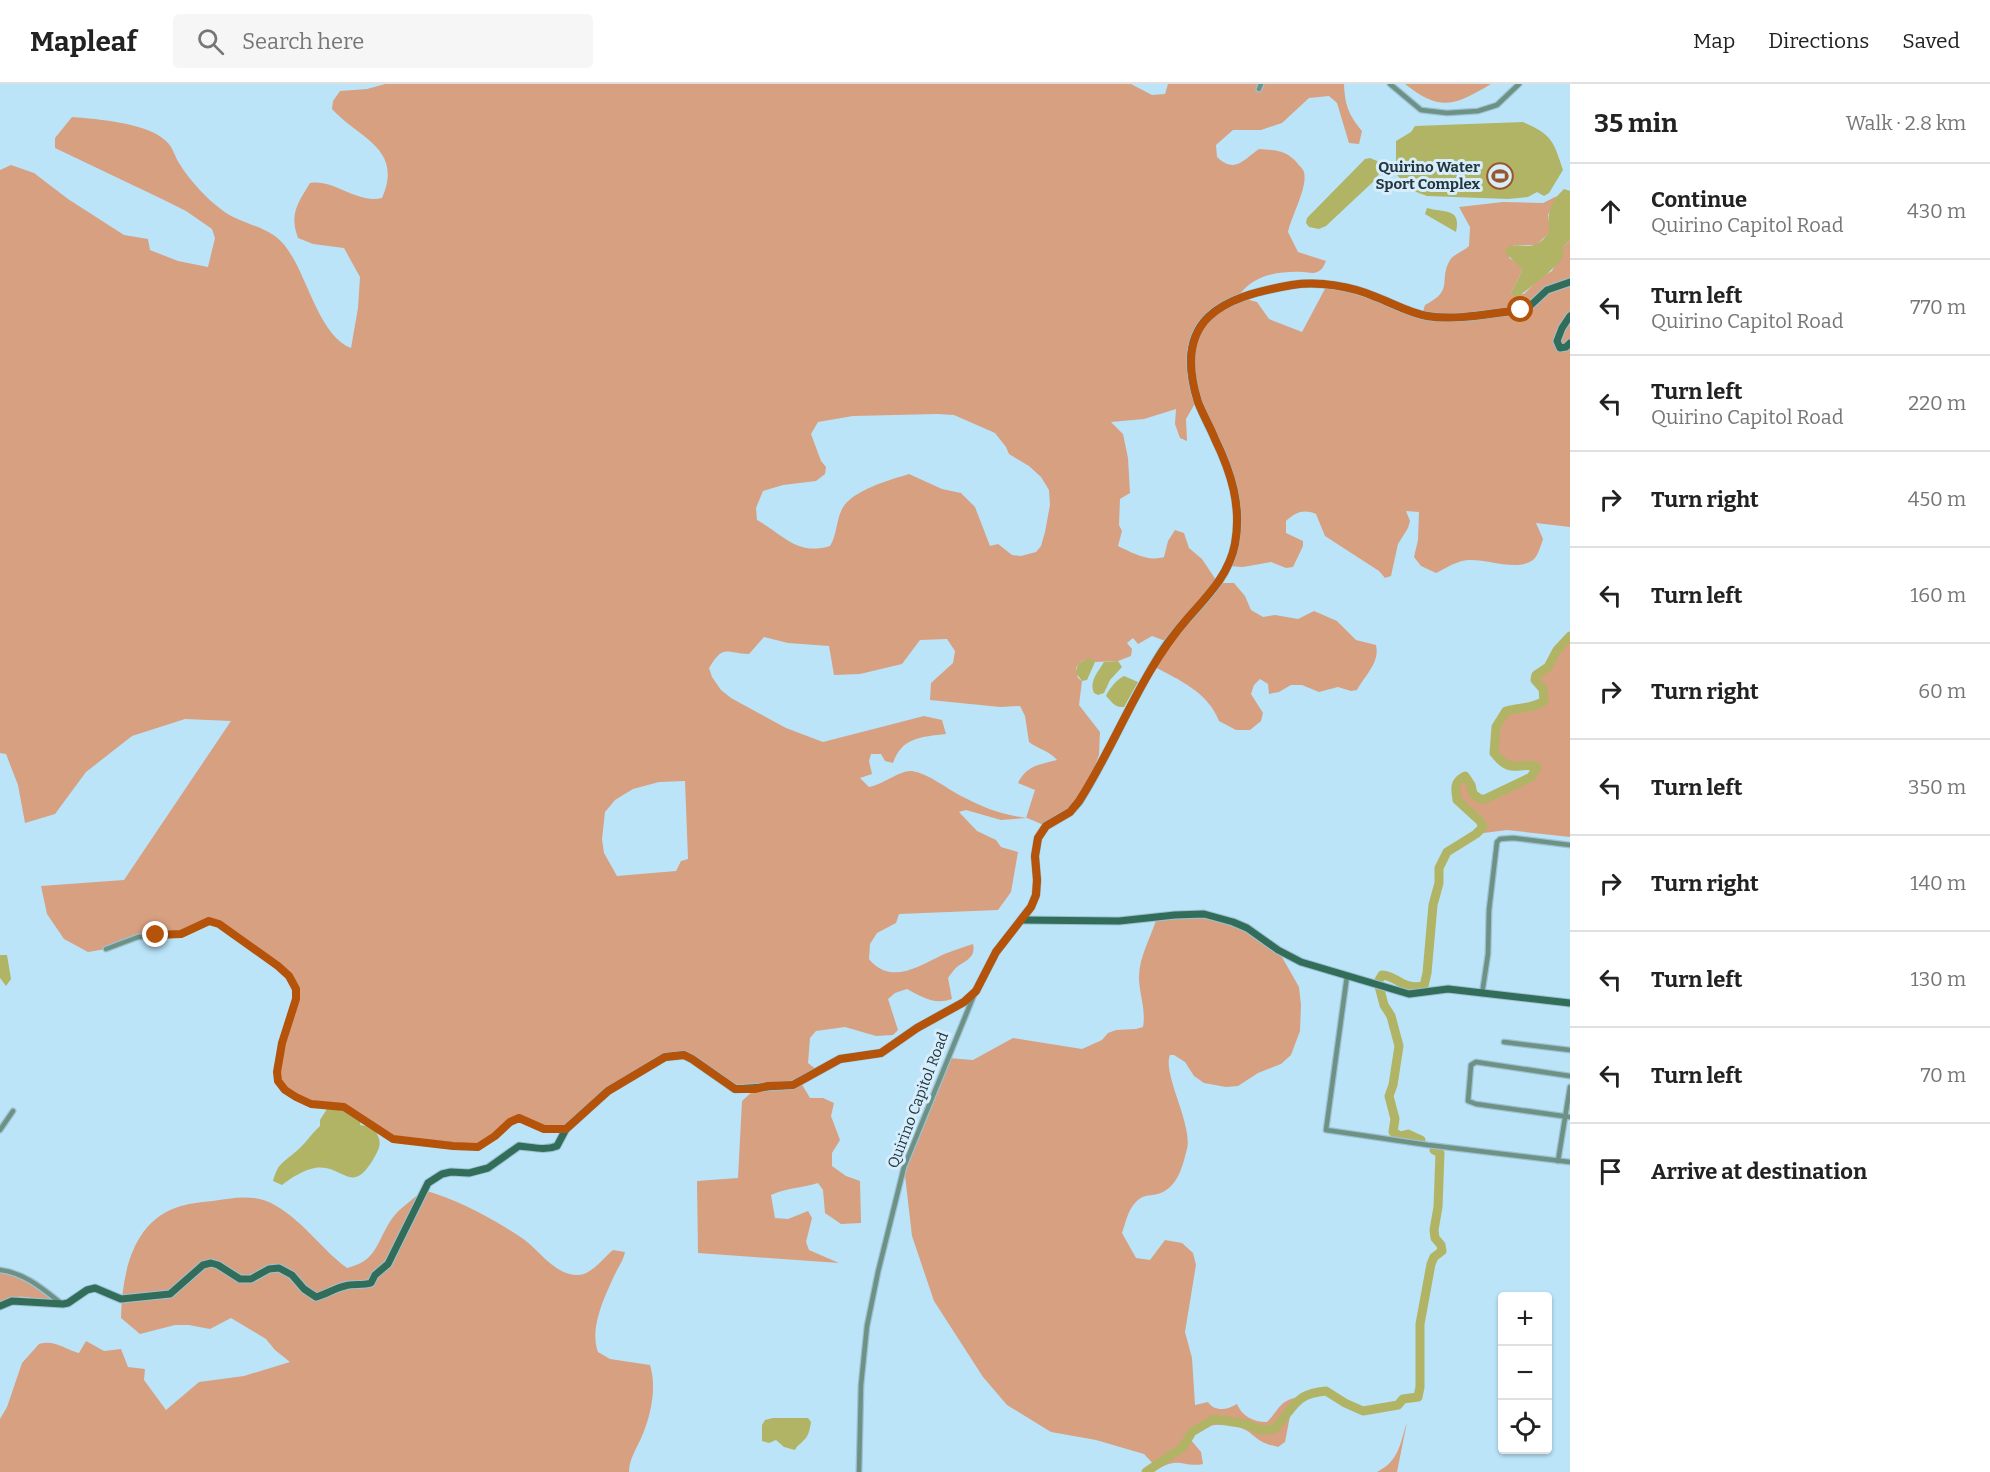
<!DOCTYPE html>
<html lang="en">
<head>
<meta charset="utf-8">
<style>
  :root { --surface:#fff; --page:#f6f6f6; --text:#222; --muted:#767676; --line:#e0e0e0 }
  body { margin:0; font-family:Bitter,serif; background:var(--page); color:var(--text) }
  .controls { position:absolute; right:18px; bottom:18px; display:grid; overflow:hidden; border-radius:6px; box-shadow:0 2px 4px #0004 }
  .controls button { width:54px; height:54px; display:grid; place-items:center; padding:0; border:0; border-bottom:2px solid var(--line); background:var(--surface); color:var(--text); font:30px sans-serif }
  .stop { position:absolute; width:18px; height:18px; margin:-14px; border:4px solid #b45309; border-radius:50%; background:#fff }
  .stop.end { background:#b45309; border-color:#fff; box-shadow:0 2px 6px #0008 }
  .list { margin:0; padding:0; list-style:none }
  h2 { display:flex; justify-content:space-between; align-items:center; height:78px; margin:0; padding:0 24px; font-size:26px }
  h2 small { font-size:20px; font-weight:400; color:var(--muted) }
  .list li { display:grid; grid-template-columns:39px 1fr auto; gap:18px; align-items:center; box-sizing:border-box; height:96px; padding:0 24px; border-top:2px solid var(--line) }
  .list b { display:block; font-size:22px; white-space:nowrap }
  .list p { margin:0; font-size:20px; white-space:nowrap; color:var(--muted) }
  .list em { font-size:20px; font-style:normal; color:var(--muted) }
  .icon { flex:none; width:33px; height:33px; fill:none; stroke:currentColor; stroke-width:2; stroke-linecap:round; stroke-linejoin:round }
  .map { position:relative; flex:none; width:1570px; height:1388px; overflow:hidden }
  header { display:flex; align-items:center; gap:36px; box-sizing:border-box; height:84px; padding:0 30px; background:var(--surface); border-bottom:2px solid var(--line) }
  header strong { font-size:28px }
  nav { display:flex; gap:33px; margin-inline-start:auto; font-size:21px }
  .search { width:420px; height:54px; background:var(--page); display:flex; align-items:center; gap:15px; box-sizing:border-box; padding:0 21px; border-radius:6px; color:var(--muted); font-size:22px }
  main { display:flex }
  aside { flex:1; background:var(--surface) }
  .map>svg:first-child { display:block }
  .green { fill:#d7a081; fill-rule:evenodd }
  .water { fill:#b1b465 }
  .lines { fill:none; stroke-linecap:round; stroke-linejoin:round }
  .river { stroke:#b1b465; stroke-width:9 }
  .street-casing { stroke:#9dc1d3; stroke-width:7 }
  .secondary-casing { stroke:#9dc1d3; stroke-width:9 }
  .street { stroke:#6d9284; stroke-width:4.5 }
  .secondary { stroke:#326d5a; stroke-width:7 }
  .route { stroke:#b45309; stroke-width:8 }
  .labels { text-anchor:middle; dominant-baseline:central; stroke-width:6; stroke-linejoin:round; paint-order:stroke }
  .poi-label { font-size:15px; font-weight:bold; fill:#25353d; stroke:#d6eefb; text-anchor:end }
  .street-label { font-size:15px; fill:#25353d; stroke:#d6eefb }
</style>
</head>
<body>
<header>
<strong>Mapleaf</strong>
<div class="search"><svg class="icon" aria-label="search" viewBox="0 0 24 24"><circle cx="10" cy="10" r="6"/><path d="M15 15l6 6"/></svg>Search here</div>
<nav><a>Map</a><a>Directions</a><a>Saved</a></nav>
</header>
<main>
<div class="map">
<svg width="1570" height="1388" viewBox="0 0 1570 1388">
  <rect width="100%" height="100%" fill="#bbe4f9"/>
  <g class="green">
    <path d="M385 0H1131L1152 11 1165 10 1168 0H1344C1345 21 1348 30 1362 47L1359 60 1349 59 1337 19 1329 12 1309 14 1282 39 1261 46H1233L1216 61 1217 73C1235 90 1243 76 1259 65 1276 66 1287 66 1298 80 1300 82 1303 85 1304 88 1308 103 1291 133 1288 148L1298 168 1326 177C1324 182 1322 186 1317 188 1313 190 1308 188 1303 188 1278 187 1252 191 1238 213L1257 218 1269 235 1302 248 1327 201 1359 206 1422 231 1425 221C1455 206 1438 196 1450 176 1454 170 1464 167 1469 162L1470 143 1459 123 1503 118 1543 119 1557 112 1548 131 1550 148 1536 161H1514L1509 174 1518 179 1522 187 1511 209 1524 210 1541 193 1552 187 1563 163 1570 156V443L1536 439 1543 455C1541 461 1538 472 1533 476 1515 489 1482 472 1462 477 1454 479 1444 485 1436 489L1421 482 1414 473 1418 456 1419 428 1406 427 1410 437 1408 444 1398 460 1391 492 1385 494 1379 487 1325 452 1316 430C1303 425 1296 428 1286 437V449L1303 457V462L1293 483 1286 484 1271 478 1243 483 1228 482 1235 460V407L1197 316 1186 335 1187 357 1180 354 1175 340 1176 325 1144 335 1111 338 1123 350 1128 374 1130 409 1120 415 1119 441 1122 447 1118 462C1133 469 1148 478 1164 473L1168 457 1175 446 1184 449 1189 464 1202 475 1218 499H1234L1245 512 1251 526 1263 533 1275 531 1298 535 1314 527 1337 537 1356 556 1376 561C1380 579 1365 591 1357 606L1351 607 1338 603 1319 608 1302 601H1291L1279 608 1269 610 1268 600 1260 595 1254 601 1251 610 1263 629 1261 637 1250 646H1236L1219 637C1208 608 1179 596 1153 582L1168 558 1152 552 1138 560 1133 554 1127 559 1132 565 1131 572 1118 577 1095 578C1087 571 1081 577 1076 584L1078 594 1082 597 1079 621 1100 648 1099 671 1086 706 1079 718 1046 742 1027 734 1001 736 966 726 959 728 977 747 996 756 1001 763 1018 768 1011 808 998 826 899 830 896 839 877 849 870 860 869 875C890 901 918 883 942 871 952 867 963 863 973 860 976 873 967 876 958 882 954 885 951 890 948 894L952 915C934 921 924 914 907 905L895 909 888 915 898 946 893 951 876 952 845 943 816 947 810 954 808 979 817 986 801 999 810 1014H823L834 1019 831 1032 840 1056 832 1069V1082L846 1092 860 1097 861 1139 841 1140 825 1129 823 1106 818 1099C802 1104 785 1104 771 1111L775 1134 788 1135 808 1127 812 1134 806 1158 809 1166 839 1179 698 1169 697 1097 738 1094 742 1017 754 1006 735 1005 692 975 674 972 621 998 566 1045 553 1046 519 1034 478 1063 393 1055 344 1023 311 1020 296 1013 278 997 282 959 296 915V905L289 892 219 840 209 837 181 850 146 852 106 865 88 868 64 855 47 830 41 802 124 796 231 637 185 635 132 652 86 688 55 730 25 739 18 701 6 670 0 669V86L11 81 34 89 68 115 124 151 148 155 150 166 178 177 208 183 215 154 212 145 186 127 164 116 55 64V54L72 33C97 35 151 39 168 59 173 64 175 73 179 79 190 97 206 114 222 126 244 143 271 140 288 166 307 192 320 253 351 264L358 224 360 193 344 164 313 160 298 154C289 130 298 119 310 99 335 95 356 120 382 114 404 64 358 54 332 25L333 17 340 7 367 5ZM937 330 954 331 995 349 1006 363 1009 370 1029 382 1041 393 1049 406 1050 421 1045 448 1041 462 1036 468 1021 472 1012 471 998 460 990 462 975 423 961 409 942 405 909 390C890 396 852 406 842 425 836 437 837 451 830 462 797 472 784 451 757 436L756 424 763 407 783 401 816 397 825 390 826 383 821 377 811 350 818 338 853 332ZM764 553 788 559 829 562 834 591 860 590 902 580 920 556 947 555 955 567 953 579 931 599 930 616 1000 623 1020 622 1025 632 1029 658C1038 665 1050 667 1057 676 1039 681 1027 681 1018 699L1035 706 1026 734C999 730 985 724 961 712 946 704 929 690 912 687 900 686 882 701 869 703L860 694 872 690 869 677 871 670H881L885 677 893 679C902 653 921 653 946 650L942 636 924 632 823 658 786 644 731 614 721 606 712 593 709 584C724 560 724 569 749 570ZM685 697 688 775 681 777 676 787 617 792 604 769 602 755 605 728 615 716 633 705 659 698Z"/>
    <path d="M1405 0H1491C1454 22 1440 28 1405 0Z"/>
    <path d="M1570 551V753L1507 746 1476 750 1483 742 1480 737 1457 716C1455 705 1454 697 1465 692L1471 701 1473 710 1480 715H1485L1531 693 1536 688 1537 683C1516 677 1512 692 1494 669L1496 643 1506 627 1534 622 1544 617 1543 605 1535 596 1536 591 1548 583 1557 566Z"/>
    <path d="M1188 830 1233 838 1278 866 1299 903 1301 921 1300 947 1291 971 1281 980 1258 989 1238 1002 1226 1003 1204 999 1194 992 1185 978 1174 971H1170C1162 989 1193 1041 1187 1065 1183 1080 1179 1100 1163 1108 1150 1114 1143 1107 1132 1123 1127 1130 1125 1141 1122 1149L1136 1174 1150 1176 1165 1156 1182 1159 1193 1169 1196 1181 1185 1248 1192 1274 1195 1321 1208 1318C1215 1328 1227 1326 1237 1320 1242 1332 1253 1338 1267 1338 1277 1329 1279 1317 1295 1314L1298 1322 1290 1332 1285 1358 1278 1363C1262 1359 1261 1358 1249 1348 1235 1338 1213 1340 1197 1344L1191 1356 1201 1368 1203 1380C1182 1384 1181 1372 1158 1385L1144 1370 1096 1356 1051 1348 1007 1321 983 1293 934 1217 912 1152 904 1083 948 974 973 976 1013 954 1082 965 1102 956 1108 949 1116 946 1136 945 1143 943C1146 927 1140 912 1139 896 1138 874 1151 854 1157 833Z"/>
    <path d="M423 1106C456 1115 490 1133 519 1152 537 1163 553 1190 576 1191 591 1192 602 1175 613 1166L625 1168C623 1177 619 1182 615 1190 605 1212 589 1244 598 1268L610 1275 650 1281C657 1303 651 1331 642 1352 637 1364 629 1375 629 1388H0V1335L7 1323 22 1279 39 1260C54 1255 65 1265 79 1269L86 1257 104 1267 121 1265 128 1283 145 1285 144 1296 166 1326 199 1298 244 1292 290 1278 275 1266 266 1255 231 1234 210 1245 189 1241H175L140 1250 121 1234C122 1190 132 1136 181 1122 192 1119 202 1118 213 1117 232 1114 253 1110 271 1119 302 1135 320 1164 347 1184 377 1177 376 1159 391 1136 398 1125 413 1116 423 1106Z"/>
    <path d="M0 1186 15 1189 63 1220C36 1220 30 1205 0 1218Z"/>
    <path d="M1407 1338 1397 1388H1377C1399 1377 1400 1360 1407 1338Z"/>
  </g>
  <g class="water">
    <path d="M1523 38C1552 50 1554 58 1563 86L1549 109 1544 112 1537 108 1528 113 1508 115 1427 112 1411 106 1396 90V57L1411 48 1415 42Z"/>
    <polygon points="1370,74 1377,77 1382,85 1375,96 1326,142 1319,145 1309,143 1306,139 1307,134 1365,75"/>
    <path d="M1564 105 1570 107V156L1563 163C1563 164 1563 172 1563 172 1560 181 1525 209 1516 213L1511 209 1522 187C1518 178 1510 176 1505 167 1512 157 1524 164 1534 161 1541 159 1545 153 1549 148 1547 129 1550 118 1564 105Z"/>
    <path d="M1427 124C1443 129 1462 123 1456 148L1425 130Z"/>
    <path d="M1086 575H1092L1095 578 1087 596 1082 597 1076 589C1076 582 1080 578 1086 575Z"/>
    <path d="M1118 577 1122 583 1110 596 1104 609 1098 611 1094 609C1089 597 1098 588 1104 578Z"/>
    <path d="M1124 592 1138 598 1124 623C1115 624 1112 618 1106 612 1109 605 1117 595 1124 592Z"/>
    <polygon points="0,871 7,871 11,895 6,902 0,894"/>
    <path d="M326 1020 344 1023 361 1034 360 1041C368 1042 375 1044 378 1052 382 1061 378 1066 374 1074 351 1114 343 1079 315 1084 303 1086 291 1094 282 1101L273 1097C278 1080 281 1080 293 1070 303 1063 311 1050 320 1042V1036L327 1025Z"/>
    <path d="M773 1334H808L811 1338C810 1344 809 1352 804 1356 800 1361 798 1360 795 1366L784 1363 776 1356 769 1359 762 1357V1341L765 1336Z"/>
  </g>
  <g class="lines">
    <g class="river">
      <path d="M1379 896 1382 891C1398 892 1401 906 1424 902L1427 889 1433 821 1439 799V784L1447 768 1476 750 1483 743 1480 737 1457 716C1455 705 1454 697 1465 692L1471 701 1473 710 1480 715H1485L1531 693 1537 683C1517 677 1512 692 1494 669L1496 643 1506 627C1519 623 1533 625 1544 617L1543 605 1535 596 1536 591 1548 583 1557 566 1570 552"/>
      <polyline points="1379,902 1384,921 1391,932 1399,962 1393,1001 1389,1012 1395,1035 1393,1048 1400,1052 1408,1050 1421,1056"/>
      <path d="M1146 1388 1183 1363 1192 1348 1214 1335 1246 1340 1260 1346 1274 1345C1295 1324 1293 1310 1326 1307L1345 1319 1363 1327 1398 1321 1403 1315 1418 1313 1420 1303V1240L1431 1180 1434 1173 1442 1167 1441 1161 1435 1154 1434 1146 1438 1123 1440 1069 1434 1066"/>
    </g>
    <g class="street-casing">
      <g id="street">
        <polyline points="1390,0 1421,26 1447,29 1478,27 1497,21 1519,0"/>
        <polyline points="1259,5 1261,0"/>
        <polyline points="106,865 138,853 181,850 209,837 219,840 278,882 289,892 296,905 296,915 282,959 277,988 278,997 285,1006 296,1013 311,1020 344,1023 393,1055 453,1062 478,1063 495,1052 510,1038 519,1034 544,1045 566,1045"/>
        <polyline points="1347,892 1326,1046 1428,1061 1570,1078"/>
        <polyline points="1482,910 1488,870 1489,826 1497,758 1500,755 1513,754 1570,761"/>
        <polyline points="1504,958 1570,966"/>
        <polyline points="1570,992 1476,978 1471,981 1468,1017 1476,1020 1570,1033"/>
        <polyline points="0,1046 13,1027"/>
        <polyline points="1558,1077 1570,1003"/>
        <path d="M0 1186C25 1189 43 1205 62 1220"/>
        <polyline points="859,1388 861,1301 867,1242 878,1188 904,1083 974,911"/>
      </g>
    </g>
    <g class="secondary-casing">
      <g id="secondary">
        <polyline points="1570,232 1562,244 1557,257 1560,264 1566,263 1570,259"/>
        <polyline points="1021,836 1119,837 1175,831 1204,830 1233,838 1247,844 1278,866 1301,878 1409,910 1448,905 1570,919"/>
        <path d="M0 1222 12 1217 63 1220 68 1219 87 1206 95 1204 121 1215 170 1210 203 1181 211 1179 218 1181 240 1195H251L269 1185 279 1184 292 1191 304 1205 316 1213C327 1210 335 1204 345 1202 353 1199 361 1202 371 1199L375 1191 388 1180 428 1099 442 1090 451 1088 469 1089 488 1084 519 1062C532 1063 545 1067 557 1062L566 1045 608 1007 665 973 684 971 692 975 735 1005 793 1001 840 975 881 969 917 944 964 918 976 907 996 868 1031 823 1036 811 1037 796 1035 772 1038 754 1046 742 1070 728 1079 718C1110 669 1131 615 1162 567 1185 530 1227 504 1235 460 1242 422 1231 388 1215 355 1209 342 1203 331 1198 318 1171 235 1221 213 1292 201 1319 197 1351 202 1376 213 1392 219 1409 229 1427 232 1457 237 1491 229 1521 226L1531 221 1547 206 1570 198"/>
      </g>
    </g>
    <use href="#street" class="street"/>
    <use href="#secondary" class="secondary"/>
  </g>
  <g class="lines">
    <path class="route" d="M156 851 181 850 209 837 219 840 278 882 289 892 296 905V915L282 959 277 988 278 997 285 1006 296 1013 311 1020 344 1023 393 1055 453 1062 478 1063 495 1052 510 1038 519 1034 544 1045H566L608 1007 665 973 684 971 692 975 735 1005H755L768 1002 793 1001 840 975 881 969 917 944 964 918 976 907 996 868 1031 823 1036 811 1037 796 1035 772 1038 754 1046 742 1070 728 1079 717C1117 658 1140 589 1187 535 1207 512 1229 491 1235 460 1242 422 1231 388 1215 355 1210 342 1203 331 1198 318 1172 235 1221 213 1292 201 1319 197 1351 202 1376 213 1392 219 1409 229 1427 232 1457 237 1491 229 1521 226"/>
  </g>
  <defs>
    <g id="stadium-ring" transform="scale(1.35)"><circle r="9.5" fill="#d6eefb" stroke="#9a5529" stroke-width="1.5"/><path d="M0-5a6.5 5 0 1 0 0 10a6.5 5 0 1 0 0-10ZM-3.5-1.8h7v3.6h-7Z" fill="#9a5529"/></g>
  </defs>
  <g fill-rule="evenodd">
    <use href="#stadium-ring" x="1500" y="92"/>
  </g>
  <g class="labels">
    <g class="poi-label">
      <text x="1480" y="83">Quirino Water<tspan x="1480" dy="17">Sport Complex</tspan></text>
    </g>
    <g class="street-label">
      <text transform="translate(918 1016) rotate(-69)">Quirino Capitol Road</text>
    </g>
  </g>
</svg>
<div class="controls">
<button>+</button>
<button>−</button>
<button><svg class="icon" aria-label="locate" viewBox="0 0 24 24"><circle cx="12" cy="12" r="6"/><path d="M12 2v4M12 18v4M2 12h4M18 12h4"/></svg></button>
</div>
<div class="stop" style="left:1521px;top:226px"></div>
<div class="stop end" style="left:156px;top:851px"></div>
</div>
<aside>
<h2>35 min<small>Walk · 2.8 km</small></h2>
<ul class="list">
<li><svg class="icon" aria-label="ahead" viewBox="0 0 24 24"><path d="M12 20V5M6 11l6-6 6 6"/></svg><div><b>Continue</b><p>Quirino Capitol Road</p></div><em>430 m</em></li>
<li><svg class="icon" aria-label="left" viewBox="0 0 24 24"><path d="M17 20v-9H6M10 6l-5 5 5 5"/></svg><div><b>Turn left</b><p>Quirino Capitol Road</p></div><em>770 m</em></li>
<li><svg class="icon" aria-label="left" viewBox="0 0 24 24"><path d="M17 20v-9H6M10 6l-5 5 5 5"/></svg><div><b>Turn left</b><p>Quirino Capitol Road</p></div><em>220 m</em></li>
<li><svg class="icon" aria-label="right" viewBox="0 0 24 24"><path d="M7 20v-9h11M14 6l5 5-5 5"/></svg><div><b>Turn right</b></div><em>450 m</em></li>
<li><svg class="icon" aria-label="left" viewBox="0 0 24 24"><path d="M17 20v-9H6M10 6l-5 5 5 5"/></svg><div><b>Turn left</b></div><em>160 m</em></li>
<li><svg class="icon" aria-label="right" viewBox="0 0 24 24"><path d="M7 20v-9h11M14 6l5 5-5 5"/></svg><div><b>Turn right</b></div><em>60 m</em></li>
<li><svg class="icon" aria-label="left" viewBox="0 0 24 24"><path d="M17 20v-9H6M10 6l-5 5 5 5"/></svg><div><b>Turn left</b></div><em>350 m</em></li>
<li><svg class="icon" aria-label="right" viewBox="0 0 24 24"><path d="M7 20v-9h11M14 6l5 5-5 5"/></svg><div><b>Turn right</b></div><em>140 m</em></li>
<li><svg class="icon" aria-label="left" viewBox="0 0 24 24"><path d="M17 20v-9H6M10 6l-5 5 5 5"/></svg><div><b>Turn left</b></div><em>130 m</em></li>
<li><svg class="icon" aria-label="left" viewBox="0 0 24 24"><path d="M17 20v-9H6M10 6l-5 5 5 5"/></svg><div><b>Turn left</b></div><em>70 m</em></li>
<li><svg class="icon" aria-label="arrive" viewBox="0 0 24 24"><path d="M6 21V4h12l-3 4 3 4H6"/></svg><div><b>Arrive at destination</b></div></li>
</ul>
</aside>
</main>
</body>
</html>
